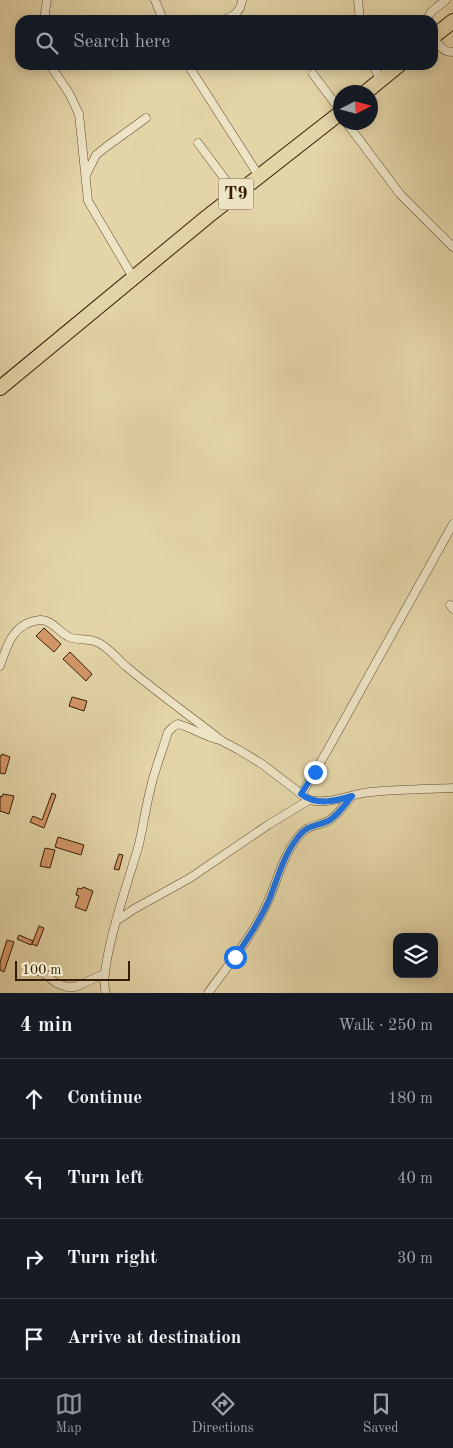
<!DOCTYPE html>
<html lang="en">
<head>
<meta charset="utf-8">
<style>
  :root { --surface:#171b24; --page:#20242c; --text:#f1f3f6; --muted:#9ea1a6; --line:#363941; --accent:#8c9099 }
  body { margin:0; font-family:"Old Standard TT",serif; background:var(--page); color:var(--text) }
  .controls { position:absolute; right:15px; bottom:15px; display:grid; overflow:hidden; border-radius:10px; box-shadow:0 2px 12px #0003 }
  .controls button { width:45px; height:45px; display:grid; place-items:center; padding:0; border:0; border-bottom:1px solid var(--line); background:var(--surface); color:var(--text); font:25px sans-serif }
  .compass { position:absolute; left:333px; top:85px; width:45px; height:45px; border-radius:50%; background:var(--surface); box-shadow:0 2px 12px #0003; rotate:84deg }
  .scale { position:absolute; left:15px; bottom:12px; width:115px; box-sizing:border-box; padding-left:5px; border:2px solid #371c04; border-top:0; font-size:14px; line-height:18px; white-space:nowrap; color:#371c04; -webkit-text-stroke:4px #ede4c6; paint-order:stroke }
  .stop { position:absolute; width:15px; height:15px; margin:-11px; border:4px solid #1a73e8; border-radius:50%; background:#fff }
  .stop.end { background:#1a73e8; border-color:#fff; box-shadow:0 1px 5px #0008 }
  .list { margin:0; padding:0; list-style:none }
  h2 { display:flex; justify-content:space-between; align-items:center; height:65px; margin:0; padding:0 20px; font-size:21px }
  h2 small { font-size:16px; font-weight:400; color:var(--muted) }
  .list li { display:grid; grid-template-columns:32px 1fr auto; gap:15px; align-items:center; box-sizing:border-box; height:80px; padding:0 20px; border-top:1px solid var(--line) }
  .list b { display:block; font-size:19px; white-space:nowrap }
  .list em { font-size:16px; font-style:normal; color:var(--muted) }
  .icon { flex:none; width:28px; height:28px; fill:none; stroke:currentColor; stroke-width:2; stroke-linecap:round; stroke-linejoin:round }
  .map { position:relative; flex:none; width:453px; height:993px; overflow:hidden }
  .search { position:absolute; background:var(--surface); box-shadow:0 2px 12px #0003; left:15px; right:15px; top:15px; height:55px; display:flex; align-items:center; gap:12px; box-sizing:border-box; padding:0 18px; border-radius:15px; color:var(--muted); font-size:19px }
  .sheet { height:385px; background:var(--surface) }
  nav { display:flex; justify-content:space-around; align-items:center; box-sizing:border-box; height:70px; border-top:1px solid var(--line); background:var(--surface); font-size:14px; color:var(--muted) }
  nav a { display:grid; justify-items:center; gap:2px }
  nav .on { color:var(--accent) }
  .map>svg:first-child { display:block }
  .building { fill:#d49869; stroke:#371c04 }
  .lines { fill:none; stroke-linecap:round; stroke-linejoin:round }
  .street-casing { stroke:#624a2d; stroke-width:9 }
  .highway-casing { stroke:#371c04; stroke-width:16 }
  .street { stroke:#ede4c6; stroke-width:8 }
  .highway { stroke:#e4d5a8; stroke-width:14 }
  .route { stroke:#1a73e8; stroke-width:6 }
  .labels { text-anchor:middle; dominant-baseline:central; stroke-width:5; stroke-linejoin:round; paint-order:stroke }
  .shield { fill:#ede4c6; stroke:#6e583e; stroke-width:1 }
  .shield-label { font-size:18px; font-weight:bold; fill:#371c04 }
</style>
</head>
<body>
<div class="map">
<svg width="453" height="993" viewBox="0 0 453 993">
  <rect width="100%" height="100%" fill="#e4d5a8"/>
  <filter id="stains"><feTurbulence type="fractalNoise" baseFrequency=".004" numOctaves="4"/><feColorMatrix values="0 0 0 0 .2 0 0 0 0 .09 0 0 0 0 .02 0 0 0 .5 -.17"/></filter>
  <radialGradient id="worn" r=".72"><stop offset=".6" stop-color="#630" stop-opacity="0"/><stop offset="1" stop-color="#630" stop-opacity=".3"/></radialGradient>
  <g class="building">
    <polygon points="44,628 61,644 54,652 36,636"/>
    <polygon points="70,652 92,674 86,681 63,659"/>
    <polygon points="72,697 87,701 84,711 69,706"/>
    <polygon points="2,754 10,757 5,774 0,773 0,756 1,756"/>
    <polygon points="52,793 56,795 44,828 30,822 33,816 42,820"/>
    <polygon points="3,794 14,796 9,814 0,811 0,796 2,797"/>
    <polygon points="58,837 84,845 81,855 55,847"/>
    <polygon points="45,848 55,850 50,868 40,866"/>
    <polygon points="119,854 123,855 119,870 114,869"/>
    <polygon points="83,887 93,891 86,911 75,907 79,896 76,895 78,888 82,889"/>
    <polygon points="39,926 44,928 37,946 32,944"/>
    <polygon points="19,935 33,941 31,945 17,939"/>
    <polygon points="7,940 14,942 4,972 0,970 0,962"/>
  </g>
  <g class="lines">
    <g class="street-casing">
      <g id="street">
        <polyline points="155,0 163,20"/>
        <polyline points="358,0 360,20"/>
        <polyline points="44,20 47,0"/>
        <path d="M224 20C234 16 241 11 242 0"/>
        <polyline points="426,20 432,11 446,0"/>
        <path d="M433 37C439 45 442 52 453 52"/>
        <polyline points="50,65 69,93 79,114 88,201 134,279"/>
        <polyline points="188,65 259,176"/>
        <polyline points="373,65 381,80"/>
        <polyline points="313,74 340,110"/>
        <polyline points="346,122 400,194 453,247"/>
        <polyline points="198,143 236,194"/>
        <polyline points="86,175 96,155 106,147 146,118"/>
        <polyline points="450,605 453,609"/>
        <path d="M0 666C7 645 13 623 40 620 51 619 60 633 69 637 78 641 88 637 99 643 109 648 118 660 128 668 158 693 190 716 222 741L239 750 262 764 309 800C332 805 349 794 371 792 398 789 426 789 453 788"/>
        <polyline points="301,795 327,751 453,524"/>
        <polyline points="116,921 134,909 190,878 268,825 309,800"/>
        <polyline points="29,967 45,974 56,983 67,987 75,987 104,974"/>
        <path d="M106 993C97 971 130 875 138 848 143 829 145 810 150 791 154 771 162 752 168 732L173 727 178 724C193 728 205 737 220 740"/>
        <path d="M208 993C230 963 254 934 269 899 278 878 283 856 298 837 308 824 316 827 328 821 338 816 345 804 352 796"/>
      </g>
    </g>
    <g class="highway-casing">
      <g id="highway">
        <polyline points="433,37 453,21"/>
        <polyline points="366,92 399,65"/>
        <polyline points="0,388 207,217 340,113"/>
      </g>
    </g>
    <use href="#street" class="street"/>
    <use href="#highway" class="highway"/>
  </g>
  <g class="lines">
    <path class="route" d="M235 957C248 939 260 920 269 900 278 878 283 856 298 837 308 824 315 827 328 821 338 816 345 804 352 796 335 801 317 806 301 794L315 772"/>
  </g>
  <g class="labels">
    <rect class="shield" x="218.5" y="178.5" width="35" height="31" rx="4"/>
    <g class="shield-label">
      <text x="236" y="194">T9</text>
    </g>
  </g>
  <rect width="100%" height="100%" filter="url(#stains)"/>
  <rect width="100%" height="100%" fill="url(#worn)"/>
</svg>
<div class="controls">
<button><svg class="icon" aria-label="layers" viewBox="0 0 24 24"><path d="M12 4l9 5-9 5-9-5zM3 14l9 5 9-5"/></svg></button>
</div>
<svg class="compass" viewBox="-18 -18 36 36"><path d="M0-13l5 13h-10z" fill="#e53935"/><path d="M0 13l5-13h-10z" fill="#9ea1a6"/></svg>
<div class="scale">100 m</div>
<div class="stop" style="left:235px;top:957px"></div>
<div class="stop end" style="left:315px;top:772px"></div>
<div class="search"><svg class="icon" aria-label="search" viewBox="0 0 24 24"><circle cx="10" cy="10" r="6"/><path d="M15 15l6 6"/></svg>Search here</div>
</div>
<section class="sheet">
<h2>4 min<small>Walk · 250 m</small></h2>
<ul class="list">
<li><svg class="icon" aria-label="ahead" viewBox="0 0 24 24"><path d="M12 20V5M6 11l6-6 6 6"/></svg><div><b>Continue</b></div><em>180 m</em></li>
<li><svg class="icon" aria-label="left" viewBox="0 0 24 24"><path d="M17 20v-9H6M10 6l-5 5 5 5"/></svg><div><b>Turn left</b></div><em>40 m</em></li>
<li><svg class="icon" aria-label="right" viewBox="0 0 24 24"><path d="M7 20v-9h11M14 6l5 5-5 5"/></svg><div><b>Turn right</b></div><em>30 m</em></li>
<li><svg class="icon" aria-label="arrive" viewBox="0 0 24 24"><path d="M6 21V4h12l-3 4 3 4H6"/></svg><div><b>Arrive at destination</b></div></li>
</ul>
</section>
<nav>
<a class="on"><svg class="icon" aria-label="map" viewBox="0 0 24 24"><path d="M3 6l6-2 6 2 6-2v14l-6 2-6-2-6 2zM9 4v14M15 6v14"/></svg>Map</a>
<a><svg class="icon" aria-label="directions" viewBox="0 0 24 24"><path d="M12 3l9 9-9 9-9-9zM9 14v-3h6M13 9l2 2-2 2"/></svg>Directions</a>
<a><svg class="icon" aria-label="saved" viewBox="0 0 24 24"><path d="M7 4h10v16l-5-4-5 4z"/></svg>Saved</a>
</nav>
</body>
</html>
